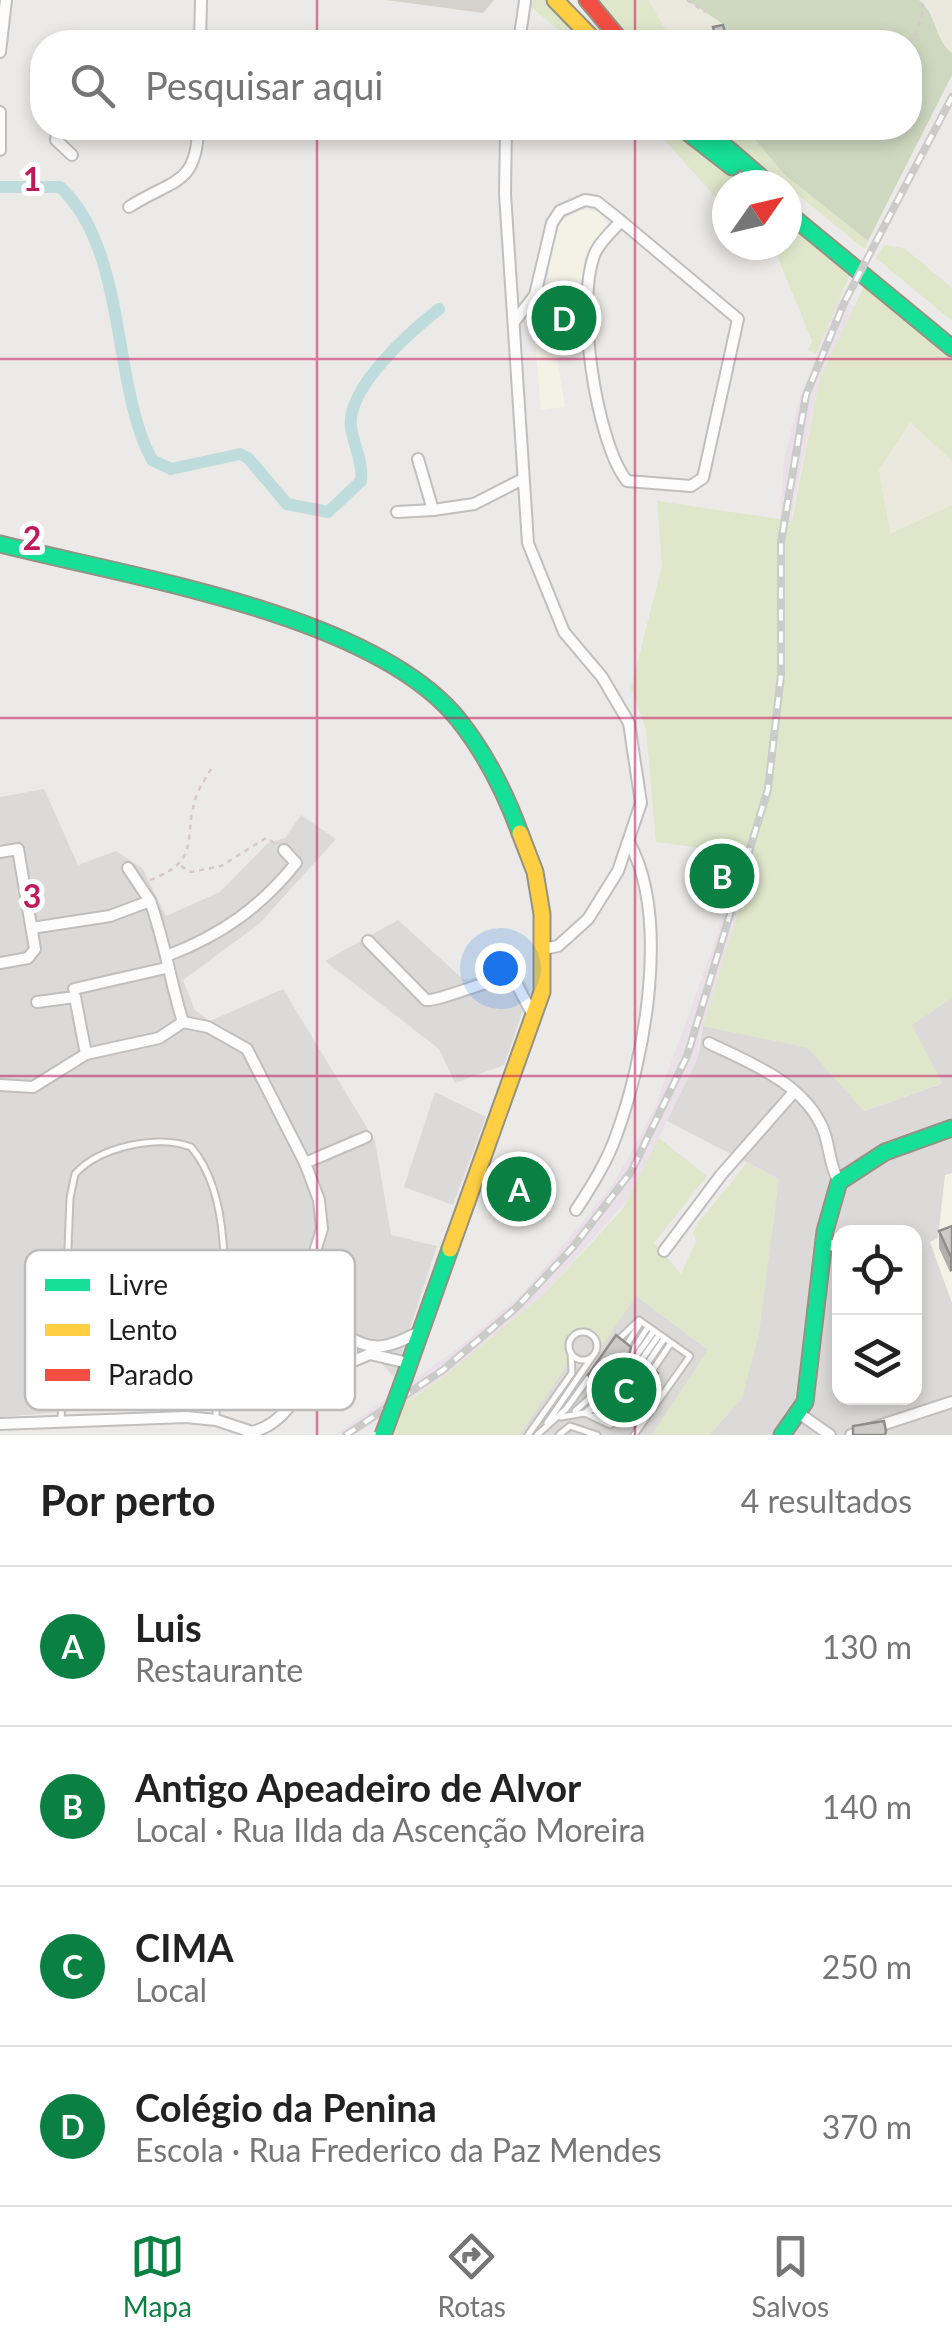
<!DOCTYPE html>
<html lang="pt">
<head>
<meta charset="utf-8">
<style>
  :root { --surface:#fff; --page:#f6f6f6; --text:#222; --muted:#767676; --line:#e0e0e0; --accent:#0b8043 }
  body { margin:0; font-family:Lato,sans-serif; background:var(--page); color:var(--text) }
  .controls { position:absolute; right:30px; bottom:30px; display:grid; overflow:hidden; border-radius:20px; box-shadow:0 5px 15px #0003 }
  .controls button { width:90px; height:90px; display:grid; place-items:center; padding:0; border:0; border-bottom:2px solid var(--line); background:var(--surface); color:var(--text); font:50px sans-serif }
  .compass { position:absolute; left:712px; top:170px; width:90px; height:90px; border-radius:50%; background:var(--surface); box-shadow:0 5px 15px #0003; rotate:56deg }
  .you { position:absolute; left:500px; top:968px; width:35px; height:35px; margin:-25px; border:8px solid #fff; border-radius:50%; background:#1a73e8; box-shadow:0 0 0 15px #1a73e833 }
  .badge { display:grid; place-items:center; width:65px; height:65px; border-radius:50%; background:var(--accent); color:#fff; font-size:32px; font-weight:700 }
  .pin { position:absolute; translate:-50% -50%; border:5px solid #fff; box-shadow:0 2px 10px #0006 }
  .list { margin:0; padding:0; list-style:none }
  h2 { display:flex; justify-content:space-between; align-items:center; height:130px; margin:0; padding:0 40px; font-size:42px }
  h2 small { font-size:32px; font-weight:400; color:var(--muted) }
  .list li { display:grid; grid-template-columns:65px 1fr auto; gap:30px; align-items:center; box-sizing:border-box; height:160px; padding:0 40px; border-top:2px solid var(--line) }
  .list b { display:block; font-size:38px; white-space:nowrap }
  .list p { margin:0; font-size:32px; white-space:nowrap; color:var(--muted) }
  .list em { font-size:32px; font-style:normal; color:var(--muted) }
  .icon { flex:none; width:55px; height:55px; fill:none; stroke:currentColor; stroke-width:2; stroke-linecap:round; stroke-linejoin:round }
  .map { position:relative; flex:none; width:952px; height:1435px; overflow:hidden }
  .search { position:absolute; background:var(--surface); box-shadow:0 5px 15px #0003; left:30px; right:30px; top:30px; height:110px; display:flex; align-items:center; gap:25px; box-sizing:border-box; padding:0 35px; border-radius:40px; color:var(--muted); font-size:38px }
  .sheet { height:770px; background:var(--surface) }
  nav { display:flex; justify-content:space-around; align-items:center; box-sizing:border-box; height:140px; border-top:2px solid var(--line); background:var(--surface); font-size:28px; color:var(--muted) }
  nav a { display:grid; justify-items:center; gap:5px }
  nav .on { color:var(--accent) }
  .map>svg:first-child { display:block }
  .residential { fill:#dcdad9; fill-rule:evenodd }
  .industrial { fill:#e9e1e7 }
  .education { fill:#f4f1e5 }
  .construction { fill:#d5d2cb }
  .farmland { fill:#ebe9dd }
  .grass { fill:#dfe6ca }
  .forest { fill:#ced8c0 }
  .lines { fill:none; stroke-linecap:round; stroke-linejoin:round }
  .canal { stroke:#bfdcdc; stroke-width:12 }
  .lane-casing { stroke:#c0bfbe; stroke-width:9 }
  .street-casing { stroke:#c0bfbe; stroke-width:14 }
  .fast-casing { stroke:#959282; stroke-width:19 }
  .slow-casing { stroke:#959282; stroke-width:19 }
  .jam-casing { stroke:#959282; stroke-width:19 }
  .path { stroke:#d5c9ca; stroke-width:2.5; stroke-dasharray:5 5; stroke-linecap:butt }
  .lane { stroke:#fcfcfc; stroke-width:5 }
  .street { stroke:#fcfcfc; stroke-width:10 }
  .fast { stroke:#16e098; stroke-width:15 }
  .slow { stroke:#ffcf43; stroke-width:15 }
  .jam { stroke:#f24e42; stroke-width:15 }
  .rail-casing { stroke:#cbcbca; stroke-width:8 }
  .rail { stroke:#fff; stroke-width:4; stroke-dasharray:11; stroke-linecap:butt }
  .fast-bridge-casing { stroke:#959282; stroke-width:19; stroke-linecap:butt }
  .fast-bridge { stroke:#16e098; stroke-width:15 }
  .wall { fill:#b0afad }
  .shaded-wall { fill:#908e8d }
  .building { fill:#cdcbc9; stroke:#908e8d; stroke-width:2.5 }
  .grid { fill:none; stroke:#c2185b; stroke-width:2.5; stroke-opacity:0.55 }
  .key { fill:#fff; stroke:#bcbcbc; stroke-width:2.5 }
  .key-label { font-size:28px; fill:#1f1f1f }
  .grid-label { font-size:32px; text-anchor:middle; font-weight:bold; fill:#c2185b; stroke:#fff; stroke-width:10; stroke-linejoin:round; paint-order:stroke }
</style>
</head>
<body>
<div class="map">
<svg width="952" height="1435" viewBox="0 0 952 1435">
  <rect width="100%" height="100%" fill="#eceae8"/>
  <g class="residential">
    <polygon points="44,789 78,865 116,851 143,869 166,916 220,892 268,843 285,838 301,815 336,839 259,924 183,980 195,1010 210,1021 283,989 375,1141 391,1235 437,1246 394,1377 380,1362 364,1359 342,1379 291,1393 0,1417 0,797"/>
    <polygon points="398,920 464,980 510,970 521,975 530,990 504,1065 455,1083 439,1049 325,961"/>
    <path d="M952 998V1435H709L742 1398 779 1179 667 1121 698 1057 703 1026 808 1047 864 1111 941 1084 911 1025ZM840 1232H914V1398H840Z"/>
    <polygon points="435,1092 486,1117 453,1205 404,1187"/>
    <polygon points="636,1296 708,1350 652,1435 519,1435 569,1362 563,1348 564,1336 588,1327 601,1340"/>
  </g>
  <polygon class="industrial" points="839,299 855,306 820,377 792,512 786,697 768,824 699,1038 698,1057 631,1196 544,1294 441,1379 354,1435 335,1435 458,1348 524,1292 612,1186 653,1112 714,945 753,799 766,721 784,459 799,400"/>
  <g class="education">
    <polygon points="580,210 599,211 609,225 584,259 588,348 556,351 565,407 541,410 535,342 550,295 548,260 558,223"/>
    <polygon points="952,1173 952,1303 930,1242 938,1238 945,1175"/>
  </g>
  <polygon class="construction" points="386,0 494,0 483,13"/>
  <g class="farmland">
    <polygon points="648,0 687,0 723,24 729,42 673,42"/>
    <polygon points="919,0 952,0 952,53 939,43 931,9"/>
    <polygon points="910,421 952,461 952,505 890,535 879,470"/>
  </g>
  <g class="grass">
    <polygon points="523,0 546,0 586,42 573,42"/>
    <polygon points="599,0 648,0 673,42 635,42"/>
    <polygon points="654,128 674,128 744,185 727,185 727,210"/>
    <polygon points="717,128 745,128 785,175 868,241 864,249"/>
    <polygon points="787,220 851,272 816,354 808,350 812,341 778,258 782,251 774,245 787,245"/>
    <polygon points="885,245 904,248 952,288 952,321 876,258"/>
    <polygon points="865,285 952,358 952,461 910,422 879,470 890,534 952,505 952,998 912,1025 942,1083 864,1111 808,1048 703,1026 756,855 656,842 646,729 631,688 662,565 657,501 792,521 820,377"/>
    <polygon points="659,1138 707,1176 654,1243 681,1274 696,1241 693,1233 698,1223 747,1163 779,1179 759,1334 742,1398 709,1435 652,1435 708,1350 636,1296 602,1346 597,1332 588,1327 565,1336 563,1348 569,1362 519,1435 391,1435 399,1407 441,1379 544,1294 622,1210"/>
  </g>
  <path class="forest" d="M687 0H919C938 15 933 38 952 53V75L868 241 785 175 745 128H910V42H729L723 24Z"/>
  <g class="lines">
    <path class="canal" d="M0 187H60C128 250 111 384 152 460L171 469 240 454 248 458 287 504 328 512 361 481C363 461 354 447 351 427 346 388 411 331 439 309"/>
    <g class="lane-casing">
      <g id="lane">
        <circle cx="583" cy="1346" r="14"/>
        <polyline points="618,1340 639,1320 690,1356 634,1435"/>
        <polyline points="624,1349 641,1322"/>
        <polyline points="629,1356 648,1327"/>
        <polyline points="634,1359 654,1331"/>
        <polyline points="635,1369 659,1335"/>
        <polyline points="641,1373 664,1339"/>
        <polyline points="650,1374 671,1343"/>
        <polyline points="575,1411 591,1397"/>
        <polyline points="587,1411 598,1401"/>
        <polyline points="585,1413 603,1405"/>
        <polyline points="595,1416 608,1408"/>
        <polyline points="561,1417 585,1413 610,1425 621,1417"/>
        <polyline points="595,1417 611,1417 614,1412"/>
        <path d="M61 1421 70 1198 75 1174C99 1147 158 1134 191 1147 245 1210 217 1341 216 1419"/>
        <polyline points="547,1423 592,1357"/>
        <polyline points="528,1435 572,1373 571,1353"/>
        <polyline points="537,1435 566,1409 590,1376"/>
        <polyline points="559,1435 570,1426 597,1435"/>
      </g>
    </g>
    <g class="street-casing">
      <g id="street">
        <polyline points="200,42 201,0"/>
        <polyline points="519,42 525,1"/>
        <polyline points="0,52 6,0"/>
        <polyline points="0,112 0,150"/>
        <polyline points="58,128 56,140 72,155"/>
        <polyline points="506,128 505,194 528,543 564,632 602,677 629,723 641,803 618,871 588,919 558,946 544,949"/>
        <path d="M129 207C172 179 197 186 198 128"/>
        <path d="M514 322 535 295 552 223 560 211 585 200 597 202 621 221 738 319 703 478 691 486 627 481C596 443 574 297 596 251 601 241 613 230 621 221"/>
        <polyline points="418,459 433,510 474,504 523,479"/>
        <polyline points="397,512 433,510"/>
        <polyline points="0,852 18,849 35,949 28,958 0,963"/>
        <polyline points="128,868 150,901"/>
        <path d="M32 928 110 916 150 901C165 942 170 981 183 1022"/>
        <path d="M368 941 426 1000C436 1002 489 980 507 977L517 985 534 1017"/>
        <path d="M169 955C221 935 261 907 296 863L284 850"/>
        <polyline points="74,989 166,968"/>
        <polyline points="37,1002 75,997 86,1054"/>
        <path d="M709 1043C750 1063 804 1083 823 1129 830 1146 829 1165 839 1182"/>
        <polyline points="0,1085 33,1087 86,1054 159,1038 183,1022 208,1027 247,1049 305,1163 319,1200 322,1229 302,1293 314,1314 335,1327"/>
        <polyline points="305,1163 366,1137"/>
        <path d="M576 1210C591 1187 607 1162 616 1136 645 1058 670 920 630 844"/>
        <polyline points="824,1243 840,1248"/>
        <polyline points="664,1251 721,1175 794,1092"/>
        <polyline points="306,1300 301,1315 307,1336"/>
        <circle cx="327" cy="1351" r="25"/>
        <path d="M348 1336C373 1354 393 1346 419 1332"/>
        <polyline points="351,1362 370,1354 408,1363"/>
        <polyline points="800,1414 830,1435"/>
        <path d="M0 1424 186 1417 216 1420 252 1432C281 1425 301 1396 307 1368"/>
        <polyline points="851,1435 952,1402"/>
      </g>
    </g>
    <g class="fast-casing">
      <g id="fast">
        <polyline points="682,128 732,167"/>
        <polyline points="704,128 770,185"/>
        <polyline points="787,212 952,348"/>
        <path d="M0 544C130 577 373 614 458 719 486 754 505 792 520 833"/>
        <polyline points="402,1384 450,1249"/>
        <polyline points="782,1435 805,1402 825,1231 839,1182 885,1152 952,1128"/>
      </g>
    </g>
    <g class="slow-casing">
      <g id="slow">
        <polyline points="555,0 596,42"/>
        <polyline points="450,1249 542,992 542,914 535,872 520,833"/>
      </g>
    </g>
    <g class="jam-casing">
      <polyline id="jam" points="587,0 622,42"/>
    </g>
    <g class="path">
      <polyline points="687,0 705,12"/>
      <polyline points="915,36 924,8 919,0"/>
      <polyline points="181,866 191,872 221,866 266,838 276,844"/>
      <path d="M150 880C203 860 182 840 196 797 199 788 206 778 211 769"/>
    </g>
    <use href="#lane" class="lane"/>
    <use href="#street" class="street"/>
    <use href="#fast" class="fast"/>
    <use href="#slow" class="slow"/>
    <use href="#jam" class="jam"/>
    <g class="rail-casing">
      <polyline id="rail" points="346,1435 443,1370 516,1308 573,1247 631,1172 687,1056 768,789 781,675 781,542 806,395 845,301 952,97"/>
    </g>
    <use href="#rail" class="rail"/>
    <g class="fast-bridge-casing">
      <polyline id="fast-bridge" points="383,1435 402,1384"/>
    </g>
    <use href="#fast-bridge" class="fast-bridge"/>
  </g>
  <g class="wall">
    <polygon points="732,863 725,892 713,889 713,877"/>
    <polygon points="952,1226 950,1272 939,1248 939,1231"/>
    <polygon points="631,1362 658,1390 633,1425 624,1412 588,1392 588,1375"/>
  </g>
  <g class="shaded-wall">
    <polygon points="732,852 732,863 725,892 725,880"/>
    <polygon points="952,1254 952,1271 950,1272 950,1255"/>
    <polygon points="658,1373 658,1390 633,1425 633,1408"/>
  </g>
  <g class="building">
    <polygon points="723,25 728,42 717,42 713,27"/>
    <polygon points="720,849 732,852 725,880 713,877"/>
    <polygon points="952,1226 952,1254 950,1255 939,1231"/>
    <polygon points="616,1335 631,1347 628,1360 642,1370 651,1368 658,1373 633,1408 624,1395 588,1375"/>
    <polygon points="884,1421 886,1431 885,1435 853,1435 853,1426"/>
  </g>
  <path class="grid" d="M317 0V42M635 0V42M317 128V1435M635 128V1435M0 359H952M0 718H952M0 1076H952"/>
  <rect x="25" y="1250" width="330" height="160" rx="15" class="key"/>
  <rect x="45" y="1279" width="45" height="12" fill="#16e098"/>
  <rect x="45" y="1324" width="45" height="12" fill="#ffcf43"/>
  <rect x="45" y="1369" width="45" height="12" fill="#f24e42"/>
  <g class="key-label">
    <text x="108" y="1295">Livre</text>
    <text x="108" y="1340">Lento</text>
    <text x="108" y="1385">Parado</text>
  </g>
  <g class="grid-label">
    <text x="32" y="191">1</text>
    <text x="32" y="550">2</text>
    <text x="32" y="908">3</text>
  </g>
</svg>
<div class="controls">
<button><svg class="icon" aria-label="locate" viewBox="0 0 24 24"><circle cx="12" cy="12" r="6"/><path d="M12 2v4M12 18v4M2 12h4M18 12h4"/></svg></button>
<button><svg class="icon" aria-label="layers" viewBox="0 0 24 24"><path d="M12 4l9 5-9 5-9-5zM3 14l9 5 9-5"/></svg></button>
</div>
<svg class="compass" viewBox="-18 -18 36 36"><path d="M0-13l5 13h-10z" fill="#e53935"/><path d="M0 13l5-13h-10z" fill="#767676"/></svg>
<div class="you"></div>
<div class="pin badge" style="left:519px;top:1189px">A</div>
<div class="pin badge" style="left:722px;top:876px">B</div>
<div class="pin badge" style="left:624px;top:1390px">C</div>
<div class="pin badge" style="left:564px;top:318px">D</div>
<div class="search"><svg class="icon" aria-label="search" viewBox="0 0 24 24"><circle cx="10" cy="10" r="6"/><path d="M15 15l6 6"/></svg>Pesquisar aqui</div>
</div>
<section class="sheet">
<h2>Por perto<small>4 resultados</small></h2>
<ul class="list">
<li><span class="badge">A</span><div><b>Luis</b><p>Restaurante</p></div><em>130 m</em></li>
<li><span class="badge">B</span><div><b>Antigo Apeadeiro de Alvor</b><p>Local · Rua Ilda da Ascenção Moreira</p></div><em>140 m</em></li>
<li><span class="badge">C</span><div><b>CIMA</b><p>Local</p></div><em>250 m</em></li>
<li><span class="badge">D</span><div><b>Colégio da Penina</b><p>Escola · Rua Frederico da Paz Mendes</p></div><em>370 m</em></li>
</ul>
</section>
<nav>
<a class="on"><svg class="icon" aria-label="map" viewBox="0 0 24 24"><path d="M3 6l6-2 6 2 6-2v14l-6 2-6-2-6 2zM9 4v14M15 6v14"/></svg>Mapa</a>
<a><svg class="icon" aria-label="directions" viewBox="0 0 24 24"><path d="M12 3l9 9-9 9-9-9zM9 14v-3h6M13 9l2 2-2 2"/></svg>Rotas</a>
<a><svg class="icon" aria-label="saved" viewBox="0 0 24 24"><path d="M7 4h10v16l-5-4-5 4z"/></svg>Salvos</a>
</nav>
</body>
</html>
